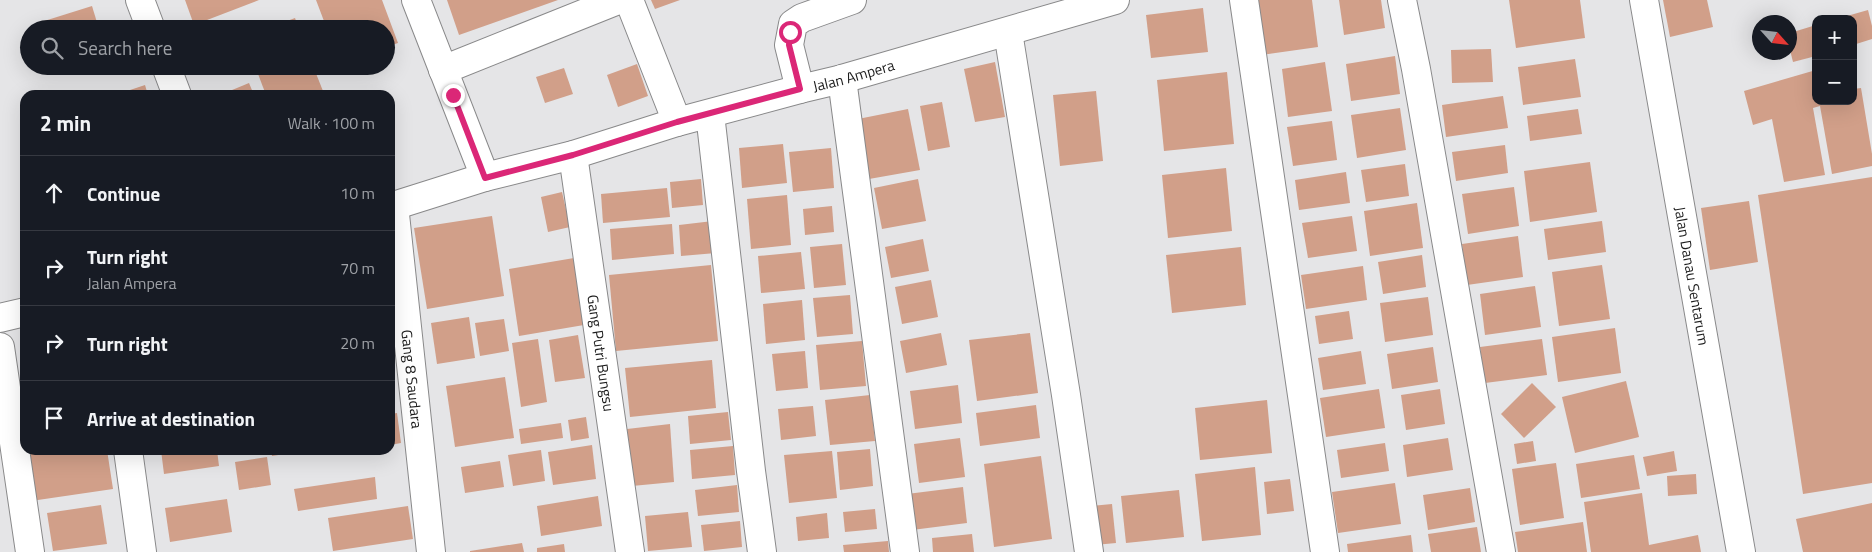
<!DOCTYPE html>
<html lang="en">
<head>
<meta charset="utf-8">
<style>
  :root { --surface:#171b24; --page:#20242c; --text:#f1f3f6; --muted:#9ea1a6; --line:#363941 }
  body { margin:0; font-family:"Titillium Web",sans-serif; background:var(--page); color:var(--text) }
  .controls { position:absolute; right:15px; top:15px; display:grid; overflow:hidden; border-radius:10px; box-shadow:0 5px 20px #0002 }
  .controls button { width:45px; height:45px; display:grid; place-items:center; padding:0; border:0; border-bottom:1px solid var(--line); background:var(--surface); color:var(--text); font:25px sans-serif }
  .compass { position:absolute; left:1752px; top:15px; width:45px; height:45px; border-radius:50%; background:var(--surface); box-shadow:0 5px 20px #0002; rotate:117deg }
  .stop { position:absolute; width:15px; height:15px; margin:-11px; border:4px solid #db2777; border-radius:50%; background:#fff }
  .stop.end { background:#db2777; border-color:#fff; box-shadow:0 1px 5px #0008 }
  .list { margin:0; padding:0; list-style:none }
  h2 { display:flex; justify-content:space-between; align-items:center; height:65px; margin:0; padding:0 20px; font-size:21px }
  h2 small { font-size:16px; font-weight:400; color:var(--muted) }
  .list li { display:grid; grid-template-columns:32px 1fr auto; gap:15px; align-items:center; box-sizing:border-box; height:75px; padding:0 20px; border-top:1px solid var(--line) }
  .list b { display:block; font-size:19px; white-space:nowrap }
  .list p { margin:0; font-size:16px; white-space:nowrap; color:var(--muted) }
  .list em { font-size:16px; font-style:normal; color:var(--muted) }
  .icon { flex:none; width:28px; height:28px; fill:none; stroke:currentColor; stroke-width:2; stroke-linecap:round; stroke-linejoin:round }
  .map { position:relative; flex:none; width:1872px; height:552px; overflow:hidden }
  .search { position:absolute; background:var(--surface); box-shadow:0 5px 20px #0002; left:20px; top:20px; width:375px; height:55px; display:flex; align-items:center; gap:12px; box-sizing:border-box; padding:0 18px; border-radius:28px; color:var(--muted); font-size:19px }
  .panel { position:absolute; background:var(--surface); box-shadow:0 5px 20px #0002; left:20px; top:90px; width:375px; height:365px; border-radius:15px }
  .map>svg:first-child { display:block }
  .building { fill:#d19f89 }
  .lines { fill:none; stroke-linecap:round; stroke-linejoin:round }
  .minor-casing { stroke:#89898a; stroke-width:30 }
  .minor { stroke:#fff; stroke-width:28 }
  .route { stroke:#db2777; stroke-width:6 }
  .labels { text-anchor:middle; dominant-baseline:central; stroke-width:4.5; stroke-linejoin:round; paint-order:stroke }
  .street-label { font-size:15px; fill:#1c1c1c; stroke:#f2f2f4 }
</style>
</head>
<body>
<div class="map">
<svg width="1872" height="552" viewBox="0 0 1872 552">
  <rect width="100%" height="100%" fill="#e5e5e7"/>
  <g class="building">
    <polygon points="185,0 259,0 194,25"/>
    <polygon points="316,0 382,0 398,43 386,47 386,29 327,29"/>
    <polygon points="447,0 558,0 459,35"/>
    <polygon points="651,0 680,0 655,9"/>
    <polygon points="1253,0 1312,0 1318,47 1261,55"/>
    <polygon points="1339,0 1381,0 1385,28 1344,35"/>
    <polygon points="1509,0 1580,0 1585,38 1516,48"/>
    <polygon points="1663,0 1707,0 1713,27 1670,37"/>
    <polygon points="92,6 99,29 42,29 41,22"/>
    <polygon points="1203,8 1208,52 1151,58 1146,15"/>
    <polygon points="1868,10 1872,26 1872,39 1853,45 1853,19 1840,18"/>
    <polygon points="295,18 299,29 266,29"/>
    <polygon points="1816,25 1816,56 1793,62 1790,50 1790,33"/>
    <polygon points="1491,49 1493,82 1452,83 1451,50"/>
    <polygon points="1395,56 1400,94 1351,101 1346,64"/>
    <polygon points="1575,59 1581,97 1523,105 1518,67"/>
    <polygon points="995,62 1005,117 975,122 964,69"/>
    <polygon points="1325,62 1332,111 1288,117 1282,69"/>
    <polygon points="637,64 648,96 618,107 607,75"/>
    <polygon points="255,66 313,66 323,91 312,95 266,95"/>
    <polygon points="564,68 573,94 545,103 536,77"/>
    <polygon points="1816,70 1816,101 1853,101 1853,89 1861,88 1872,154 1872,166 1832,174 1820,106 1813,108 1825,175 1784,182 1772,119 1753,125 1744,91"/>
    <polygon points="1227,72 1234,144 1164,151 1157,80"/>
    <polygon points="249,83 254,95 220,95"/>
    <polygon points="145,85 148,95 115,95"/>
    <polygon points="1096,91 1103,161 1060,166 1053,95"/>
    <polygon points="1503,96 1508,128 1446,137 1442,105"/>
    <polygon points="942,102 950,147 928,151 920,106"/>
    <polygon points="1400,108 1406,150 1357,158 1351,115"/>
    <polygon points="908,109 920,170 869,179 858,119"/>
    <polygon points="1578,109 1582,134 1530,141 1527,116"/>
    <polygon points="1332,121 1337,160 1293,166 1287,127"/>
    <polygon points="783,144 787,183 742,188 739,148"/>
    <polygon points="1505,145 1508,173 1456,181 1452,152"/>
    <polygon points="831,148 834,188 793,192 789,152"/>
    <polygon points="1590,162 1597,212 1530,222 1524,171"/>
    <polygon points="1405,164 1409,196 1366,202 1361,170"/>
    <polygon points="1226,168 1232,231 1168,238 1162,175"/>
    <polygon points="1346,172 1350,203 1299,210 1295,180"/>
    <polygon points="1872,177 1872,483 1803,494 1758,195"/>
    <polygon points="701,179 703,205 672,208 670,182"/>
    <polygon points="918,179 926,221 882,229 874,188"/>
    <polygon points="1514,187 1519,226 1468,234 1462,194"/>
    <polygon points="667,188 670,217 603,223 601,194"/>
    <polygon points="562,192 570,227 548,232 541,197"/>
    <polygon points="787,195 791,245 751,249 747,199"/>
    <polygon points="1749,201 1758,262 1710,270 1701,208"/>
    <polygon points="1417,203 1423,248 1370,256 1364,211"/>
    <polygon points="832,206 834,232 805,235 803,209"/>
    <polygon points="492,216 504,296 427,309 414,228"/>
    <polygon points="1352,216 1357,251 1308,258 1302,223"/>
    <polygon points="713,221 716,253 681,256 679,225"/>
    <polygon points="1602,221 1606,252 1548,260 1544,229"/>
    <polygon points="672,224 674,254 612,260 610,229"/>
    <polygon points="1518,236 1523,277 1467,285 1462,244"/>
    <polygon points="923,239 929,271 891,278 885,247"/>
    <polygon points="842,244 846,285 814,288 810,247"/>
    <polygon points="1241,247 1246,305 1172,313 1166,255"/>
    <polygon points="801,252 805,289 761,293 758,256"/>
    <polygon points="1422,255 1426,287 1383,294 1378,262"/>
    <polygon points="574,258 584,325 519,336 509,269"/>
    <polygon points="711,265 718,341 616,351 609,275"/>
    <polygon points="1602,265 1610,319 1559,326 1552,272"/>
    <polygon points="1363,266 1367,300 1306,309 1301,275"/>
    <polygon points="931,280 938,317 902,324 895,287"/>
    <polygon points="1535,286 1541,327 1485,335 1480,294"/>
    <polygon points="850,295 853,334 817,337 813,298"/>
    <polygon points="1428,297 1433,335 1385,342 1380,303"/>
    <polygon points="802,300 805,340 766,344 763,304"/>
    <polygon points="1349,311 1353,339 1319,344 1315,316"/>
    <polygon points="469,317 475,358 437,364 431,323"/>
    <polygon points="504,319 509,351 480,356 475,323"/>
    <polygon points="1615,328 1621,373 1558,382 1552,337"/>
    <polygon points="941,333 947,365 906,373 900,341"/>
    <polygon points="1030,333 1038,393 977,401 969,340"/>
    <polygon points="578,335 585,378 555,382 549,340"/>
    <polygon points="538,339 547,402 521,407 512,343"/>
    <polygon points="1542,339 1547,375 1485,383 1480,347"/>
    <polygon points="862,341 866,386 820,390 816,345"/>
    <polygon points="1433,347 1438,382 1392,389 1387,354"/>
    <polygon points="805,351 808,388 776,391 772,354"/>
    <polygon points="1361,351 1366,384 1323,390 1318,358"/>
    <polygon points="712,360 716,408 630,417 625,368"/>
    <polygon points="390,371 395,402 390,403"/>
    <polygon points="505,377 514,438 455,447 446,386"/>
    <polygon points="1626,381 1639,437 1575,453 1562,397"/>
    <polygon points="1532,383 1556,407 1524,438 1501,414"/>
    <polygon points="958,385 962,423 915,429 910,391"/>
    <polygon points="1379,389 1385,428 1326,437 1320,398"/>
    <polygon points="1440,389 1445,424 1406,430 1401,395"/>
    <polygon points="870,395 875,441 830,445 825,400"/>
    <polygon points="1267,400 1272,453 1200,460 1195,408"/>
    <polygon points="1036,405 1040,438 980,446 976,413"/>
    <polygon points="813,406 816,436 781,440 778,409"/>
    <polygon points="728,412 731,440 690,444 688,416"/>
    <polygon points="397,413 401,443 390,445 390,414"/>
    <polygon points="586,417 589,438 571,441 568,420"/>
    <polygon points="561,423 563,438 521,444 519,429"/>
    <polygon points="670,424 674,482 632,486 627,429"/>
    <polygon points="960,438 965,477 919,483 914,444"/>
    <polygon points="1448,438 1453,470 1407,477 1403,445"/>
    <polygon points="1533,441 1536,461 1517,464 1514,444"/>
    <polygon points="1385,443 1389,471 1341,478 1337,450"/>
    <polygon points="592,445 596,479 553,485 548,452"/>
    <polygon points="733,446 735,475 692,479 690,450"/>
    <polygon points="870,449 873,486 840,490 837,452"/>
    <polygon points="24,450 107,450 113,489 31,501"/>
    <polygon points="161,450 217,450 219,466 164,474"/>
    <polygon points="271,450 304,450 304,451 272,456"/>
    <polygon points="541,450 545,481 513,486 508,455"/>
    <polygon points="832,451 837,498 789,503 784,455"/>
    <polygon points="1674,451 1677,471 1647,476 1643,457"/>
    <polygon points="1634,455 1640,489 1581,498 1576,464"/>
    <polygon points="1041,456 1052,539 994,547 984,464"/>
    <polygon points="267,457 271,485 239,490 235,462"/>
    <polygon points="500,461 504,487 465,493 461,467"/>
    <polygon points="1556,463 1564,518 1520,525 1512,469"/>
    <polygon points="1255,467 1261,535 1202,541 1195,474"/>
    <polygon points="1696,474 1697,494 1668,496 1667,476"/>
    <polygon points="375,477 377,499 298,511 294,489"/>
    <polygon points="1290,479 1294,511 1267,514 1264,482"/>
    <polygon points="1395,483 1401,524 1338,533 1332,492"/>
    <polygon points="737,485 739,512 698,516 695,490"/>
    <polygon points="963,487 967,523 912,530 907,494"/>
    <polygon points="1470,488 1475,522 1428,530 1423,495"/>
    <polygon points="1179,490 1184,537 1126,543 1121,496"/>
    <polygon points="1642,493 1649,545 1698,535 1701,552 1591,552 1584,502"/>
    <polygon points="598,496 602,526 541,536 537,506"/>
    <polygon points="227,499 232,532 170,542 165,508"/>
    <polygon points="1872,503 1872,552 1803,552 1796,519"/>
    <polygon points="1112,504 1116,543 1095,545 1091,506"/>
    <polygon points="101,505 107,544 53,551 47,513"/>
    <polygon points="408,506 413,539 333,551 328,518"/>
    <polygon points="875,509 877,529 845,532 843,512"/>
    <polygon points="688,512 692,547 648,551 645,516"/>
    <polygon points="827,513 829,538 798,541 796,517"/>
    <polygon points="740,521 742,547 704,551 701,525"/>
    <polygon points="1583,522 1587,552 1518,552 1515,532"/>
    <polygon points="1477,527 1481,552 1431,552 1428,534"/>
    <polygon points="972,534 974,552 933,552 932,538"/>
    <polygon points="1411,535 1413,552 1348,552 1347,544"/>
    <polygon points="888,541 889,552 844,552 843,545"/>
    <polygon points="522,543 524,552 470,552 470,551"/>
    <polygon points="564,544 565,552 537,552 537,548"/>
  </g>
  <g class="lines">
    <g class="minor-casing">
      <g id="minor">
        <polyline points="140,0 151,29"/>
        <polyline points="416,0 485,177"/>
        <polyline points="629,0 677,122"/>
        <polyline points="1244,0 1325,552"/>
        <polyline points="1402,0 1416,69 1501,552"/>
        <path id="s1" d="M1644 0 1741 552"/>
        <polyline points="1008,32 1066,395 1089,552"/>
        <polyline points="166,66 177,95"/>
        <polyline points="443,70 618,0"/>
        <polyline points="842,79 905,552"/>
        <polyline points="800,89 789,45 793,24 802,18 852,0"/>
        <polyline points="710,114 751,471 762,552"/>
        <path id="s2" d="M573 155 630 552"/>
        <path id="s3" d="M394 205 431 552"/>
        <path id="s4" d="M390 207 485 177 573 155 677 122 800 89 842 79 1115 0"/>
        <polyline points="0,318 25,312"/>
        <polyline points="0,347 30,552"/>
        <polyline points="128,450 142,552"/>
      </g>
    </g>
    <use href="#minor" class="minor"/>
  </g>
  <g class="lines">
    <polyline class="route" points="453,95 485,178 573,155 677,122 800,89 789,45 790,32"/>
  </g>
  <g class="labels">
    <g class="street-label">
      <text stroke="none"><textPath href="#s4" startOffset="482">Jalan Ampera</textPath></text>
      <text stroke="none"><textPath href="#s1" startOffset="280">Jalan Danau Sentarum</textPath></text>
      <text stroke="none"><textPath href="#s2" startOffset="200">Gang Putri Bungsu</textPath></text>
      <text stroke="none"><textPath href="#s3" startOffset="175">Gang 8 Saudara</textPath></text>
    </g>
  </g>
</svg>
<div class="controls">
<button>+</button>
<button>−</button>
</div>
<svg class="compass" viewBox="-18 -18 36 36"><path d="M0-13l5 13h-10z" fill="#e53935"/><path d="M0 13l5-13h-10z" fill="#9ea1a6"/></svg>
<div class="stop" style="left:790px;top:32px"></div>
<div class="stop end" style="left:453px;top:95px"></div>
<div class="search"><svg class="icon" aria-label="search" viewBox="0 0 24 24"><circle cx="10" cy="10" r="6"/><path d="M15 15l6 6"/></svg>Search here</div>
<section class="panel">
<h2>2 min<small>Walk · 100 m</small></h2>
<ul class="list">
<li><svg class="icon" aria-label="ahead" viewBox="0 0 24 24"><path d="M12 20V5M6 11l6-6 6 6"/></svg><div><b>Continue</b></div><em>10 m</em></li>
<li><svg class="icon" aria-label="right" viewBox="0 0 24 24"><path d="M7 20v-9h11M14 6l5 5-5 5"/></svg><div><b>Turn right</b><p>Jalan Ampera</p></div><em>70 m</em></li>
<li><svg class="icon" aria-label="right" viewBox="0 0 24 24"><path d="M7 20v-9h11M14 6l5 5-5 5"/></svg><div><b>Turn right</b></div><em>20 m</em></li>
<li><svg class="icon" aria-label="arrive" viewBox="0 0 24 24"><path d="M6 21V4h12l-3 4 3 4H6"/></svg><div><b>Arrive at destination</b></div></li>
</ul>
</section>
</div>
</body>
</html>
